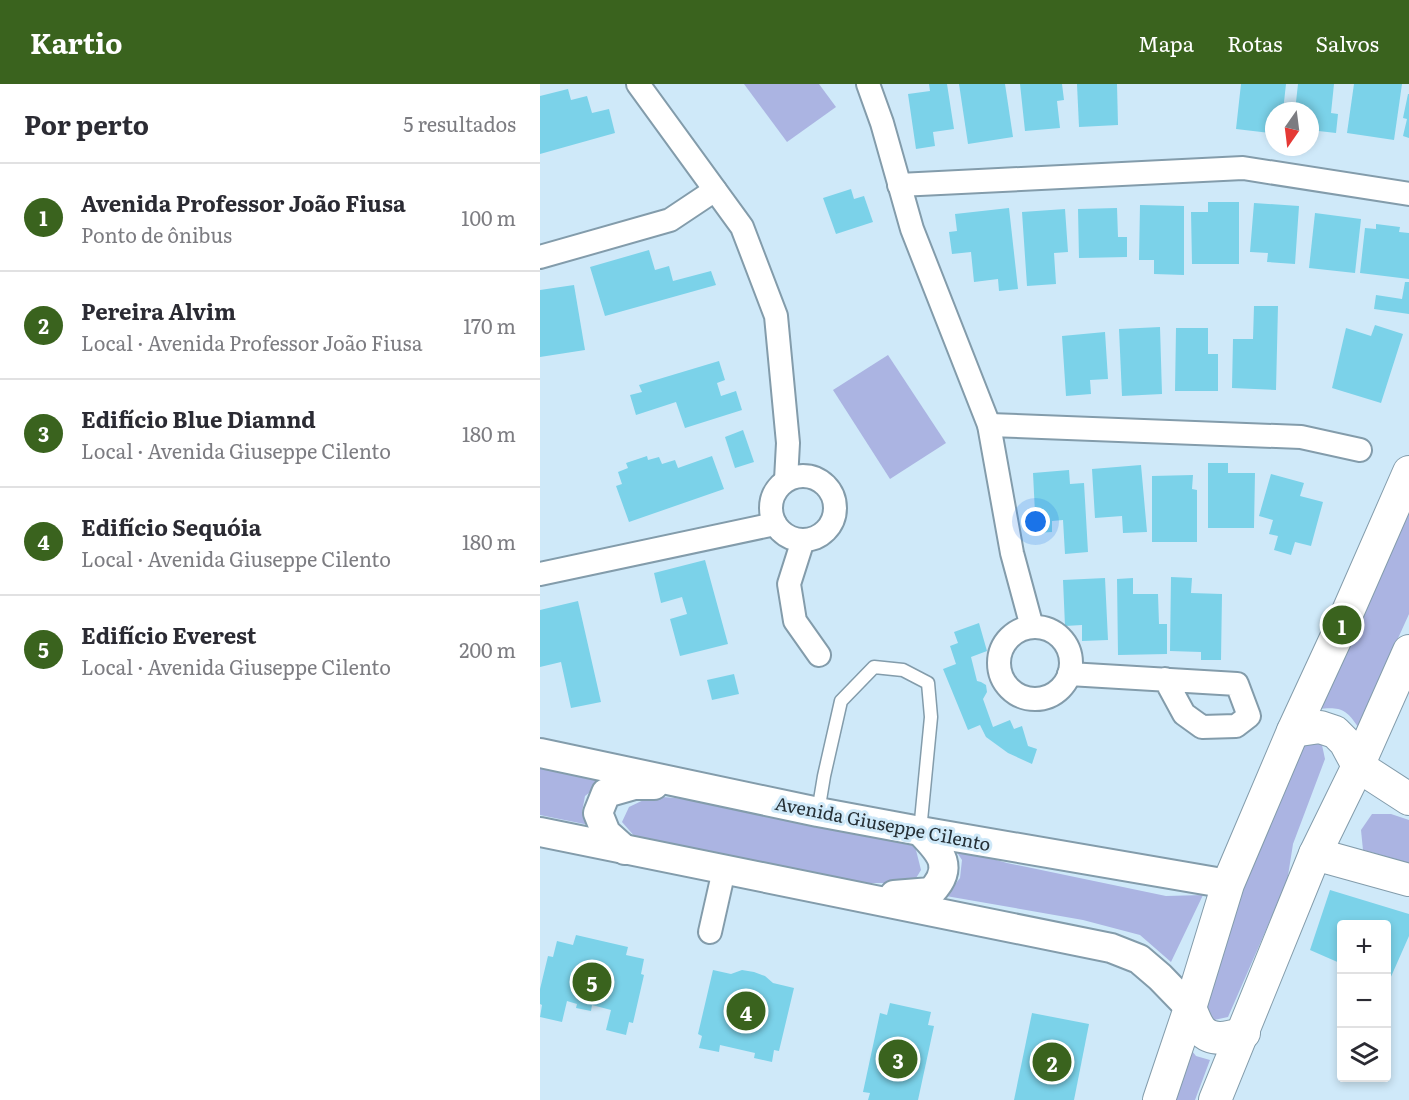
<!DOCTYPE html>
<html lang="pt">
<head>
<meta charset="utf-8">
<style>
  :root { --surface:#fff; --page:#f7f7f7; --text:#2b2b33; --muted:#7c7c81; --line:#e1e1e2; --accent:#3a631e }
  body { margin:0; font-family:Literata,serif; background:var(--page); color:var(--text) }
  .controls { position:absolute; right:18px; bottom:18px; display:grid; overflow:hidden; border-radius:6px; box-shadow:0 3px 9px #0003 }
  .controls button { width:54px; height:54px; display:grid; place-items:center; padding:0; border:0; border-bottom:2px solid var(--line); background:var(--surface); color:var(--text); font:30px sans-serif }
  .compass { position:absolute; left:725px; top:18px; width:54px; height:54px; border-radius:50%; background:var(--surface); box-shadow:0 3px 9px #0003; rotate:194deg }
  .you { position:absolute; left:496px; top:438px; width:21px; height:21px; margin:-15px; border:4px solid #fff; border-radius:50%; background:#1a73e8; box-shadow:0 0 0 9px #1a73e833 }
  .badge { display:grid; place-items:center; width:39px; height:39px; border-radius:50%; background:var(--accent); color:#fff; font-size:20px; font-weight:700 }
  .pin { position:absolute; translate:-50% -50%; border:3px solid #fff; box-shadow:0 2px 6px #0006 }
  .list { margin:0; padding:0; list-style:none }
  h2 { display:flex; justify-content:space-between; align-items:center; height:78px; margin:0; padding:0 24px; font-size:26px }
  h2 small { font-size:20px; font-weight:400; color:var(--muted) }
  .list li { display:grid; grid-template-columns:39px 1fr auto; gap:18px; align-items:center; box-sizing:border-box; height:108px; padding:0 24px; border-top:2px solid var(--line) }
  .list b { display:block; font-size:22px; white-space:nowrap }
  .list p { margin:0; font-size:20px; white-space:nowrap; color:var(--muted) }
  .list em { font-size:20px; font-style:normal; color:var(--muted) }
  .icon { flex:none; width:33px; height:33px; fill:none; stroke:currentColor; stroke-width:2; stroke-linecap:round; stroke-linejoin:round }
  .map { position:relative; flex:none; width:869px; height:1016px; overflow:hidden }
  header { display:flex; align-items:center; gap:36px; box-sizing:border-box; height:84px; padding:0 30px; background:var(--accent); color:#fff }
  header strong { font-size:28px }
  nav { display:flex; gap:33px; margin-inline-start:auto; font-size:21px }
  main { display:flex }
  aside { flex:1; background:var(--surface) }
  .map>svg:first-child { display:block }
  .green { fill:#abb4e2 }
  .building { fill:#7bd2e9 }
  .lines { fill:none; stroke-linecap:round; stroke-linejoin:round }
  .service-casing { stroke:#839cab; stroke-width:15 }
  .minor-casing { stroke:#839cab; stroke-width:26 }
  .tertiary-casing { stroke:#839cab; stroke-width:32 }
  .secondary-casing { stroke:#839cab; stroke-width:34 }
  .service { stroke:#fff; stroke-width:12 }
  .minor { stroke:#fff; stroke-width:22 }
  .tertiary { stroke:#fff; stroke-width:28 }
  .secondary { stroke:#fff; stroke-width:32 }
  .labels { text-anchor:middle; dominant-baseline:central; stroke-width:6; stroke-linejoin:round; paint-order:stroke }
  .street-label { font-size:18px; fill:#252f35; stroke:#cfe9f9 }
</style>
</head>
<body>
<header>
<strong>Kartio</strong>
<nav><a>Mapa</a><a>Rotas</a><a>Salvos</a></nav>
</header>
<main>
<aside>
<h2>Por perto<small>5 resultados</small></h2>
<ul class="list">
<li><span class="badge">1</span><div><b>Avenida Professor João Fiusa</b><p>Ponto de ônibus</p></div><em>100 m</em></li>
<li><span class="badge">2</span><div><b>Pereira Alvim</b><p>Local · Avenida Professor João Fiusa</p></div><em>170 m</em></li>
<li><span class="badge">3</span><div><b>Edifício Blue Diamnd</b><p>Local · Avenida Giuseppe Cilento</p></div><em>180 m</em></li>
<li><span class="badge">4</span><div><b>Edifício Sequóia</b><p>Local · Avenida Giuseppe Cilento</p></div><em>180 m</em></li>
<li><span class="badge">5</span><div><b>Edifício Everest</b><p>Local · Avenida Giuseppe Cilento</p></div><em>200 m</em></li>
</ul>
</aside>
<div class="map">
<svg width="869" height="1016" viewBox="0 0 869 1016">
  <rect width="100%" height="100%" fill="#cfe9f9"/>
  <g class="green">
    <polygon points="204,0 279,0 296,23 247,58"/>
    <polygon points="348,271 406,359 350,395 293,306"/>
    <path d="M869 414V530L818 643C806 624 799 623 778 625Z"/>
    <polygon points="769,655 782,661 785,675 753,760 747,798 688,933 674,936 663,929 698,817 758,657"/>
    <polygon points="0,679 74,695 63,698 45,712 42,728 49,741 0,731"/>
    <polygon points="112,712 157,716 375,762 381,786 373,799 324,799 96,754 82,738 89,723"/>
    <polygon points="832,730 851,730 869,736 869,779 823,766 821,746"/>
    <polygon points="414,764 467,779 626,812 663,811 631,878 600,851 543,836 406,812 420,794 422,776"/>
    <polygon points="643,956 656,972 670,976 655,1016 620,1016"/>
  </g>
  <g class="building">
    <polygon points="389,0 407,0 414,45 393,48 395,62 376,65 368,10 390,7"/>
    <polygon points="419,0 465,0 473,53 428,60"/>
    <polygon points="480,0 522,0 524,16 517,17 520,44 485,47"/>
    <polygon points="537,0 577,0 578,41 539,43"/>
    <polygon points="701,0 746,0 743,27 734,27 734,42 731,42 730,49 696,45"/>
    <polygon points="758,0 794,0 791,29 798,30 796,49 770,46 770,27 755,27"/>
    <polygon points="814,0 862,0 854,56 807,49"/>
    <polygon points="28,5 31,16 47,12 52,29 69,25 75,49 0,70 0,12"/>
    <polygon points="868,10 869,10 869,54 863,52 867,35 863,34"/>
    <polygon points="311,105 314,115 324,112 333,138 296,150 283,114"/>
    <polygon points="668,118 699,118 699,180 652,180 651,128 668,128"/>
    <polygon points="714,119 759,122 755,180 727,178 728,169 710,168"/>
    <polygon points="600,121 644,122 644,191 614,190 614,176 599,176"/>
    <polygon points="469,124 478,205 459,207 458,195 434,198 431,168 412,170 409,148 417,147 415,130"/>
    <polygon points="577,124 578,153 587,153 587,173 539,174 538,125"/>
    <polygon points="525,125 528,168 514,169 516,200 487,202 482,128"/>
    <polygon points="775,129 821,135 815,189 769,184"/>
    <polygon points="836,140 860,143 859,148 869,149 869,195 820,189 825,144 836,145"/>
    <polygon points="109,166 115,186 129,182 133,197 171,187 176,201 65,232 50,183"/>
    <polygon points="865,198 869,198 869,230 834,225 836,211 862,215"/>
    <polygon points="34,201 45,266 0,273 0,206"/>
    <polygon points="714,222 738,222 736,306 692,304 693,255 713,255"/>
    <polygon points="835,241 863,250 841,319 792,304 806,244 831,252"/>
    <polygon points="620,243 622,310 582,312 579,245"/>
    <polygon points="636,244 668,244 668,270 678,270 678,307 635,307"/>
    <polygon points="565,248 568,295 550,296 551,310 526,312 522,252"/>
    <polygon points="179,277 185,296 177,299 181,312 196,307 202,326 145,344 136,318 96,331 90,311 102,308 99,301"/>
    <polygon points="203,346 214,378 195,384 185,353"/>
    <polygon points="107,372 108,376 119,373 122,380 135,376 138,384 172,372 184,405 89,438 76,402 82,400 78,388 88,384 86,379"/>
    <polygon points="668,379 688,379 688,389 715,389 714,444 668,444"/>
    <polygon points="601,381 607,448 583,449 582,432 555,434 552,385"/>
    <polygon points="529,386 530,400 544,399 548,468 525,470 523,436 512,437 512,448 496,449 493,389"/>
    <polygon points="731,390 764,399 760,412 783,418 771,462 755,458 751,471 734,466 738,452 729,450 733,436 719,432"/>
    <polygon points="653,391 652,405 657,406 657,458 612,458 612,392"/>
    <polygon points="165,476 188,560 140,572 130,535 147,530 142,513 121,519 114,489"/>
    <polygon points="631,493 652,494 651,509 682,510 681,576 661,576 661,568 630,567"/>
    <polygon points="565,494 568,556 542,557 542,541 525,542 523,496"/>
    <polygon points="593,494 593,510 618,510 619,540 627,540 627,570 578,571 577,495"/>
    <polygon points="38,517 61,618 31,624 21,578 0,583 0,526"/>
    <polygon points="439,539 447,567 431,573 437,597 441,598 446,601 447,608 443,615 453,643 470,636 474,645 482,642 488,662 497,665 492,680 468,669 446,653 440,641 428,646 403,585 416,580 410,562 418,559 414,548"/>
    <polygon points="194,590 199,610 172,616 167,596"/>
    <polygon points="790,806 869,830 869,852 846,904 846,840 802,840 802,880 770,866"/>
    <polygon points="36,851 88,863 86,871 104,875 101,890 104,891 93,939 89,938 86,951 66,946 71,926 52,921 51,927 36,924 37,920 27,917 22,938 0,933 2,921 0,920 0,905 8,872 13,873 17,857 33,861"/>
    <polygon points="173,886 191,890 202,886 214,888 225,892 233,899 254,904 239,967 234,966 232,978 214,974 215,969 180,961 179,968 159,964 162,952 158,950"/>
    <polygon points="350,919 391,928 388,941 394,942 378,1016 328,1016 330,1009 323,1008 340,929 347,931"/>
    <polygon points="492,929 549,940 534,1016 474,1016"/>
  </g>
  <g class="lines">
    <g class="service-casing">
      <polyline id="service" points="278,728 284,692 301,617 334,583 363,586 388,599 391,633 380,747"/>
    </g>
    <g class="minor-casing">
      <g id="minor">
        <polyline points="98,0 202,143 236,232 248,359 246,396"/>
        <polyline points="328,0 342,39 372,145 449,341 472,469 492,543"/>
        <polyline points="359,101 703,84 869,110"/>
        <polyline points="0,173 130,136 175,106"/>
        <polyline points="449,341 761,353 820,366"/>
        <circle cx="263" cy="424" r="32"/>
        <polyline points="263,456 249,500 255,537 279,571"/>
        <polyline points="0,490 235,440"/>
        <circle cx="495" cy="579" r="36"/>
        <polyline points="529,590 697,600 709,632 696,642 662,643 644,630 625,595"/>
        <polyline points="170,848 184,786"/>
      </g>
    </g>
    <g class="tertiary-casing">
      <g id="tertiary">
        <polyline points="0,669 278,728 380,747 688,800"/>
        <polyline points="0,748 571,864 599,875 620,893 650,924"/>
        <polyline points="85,766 66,749 58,729 66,709 94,701 114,701"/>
        <path d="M354 811 391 808C416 782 399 767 380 747"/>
      </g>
    </g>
    <g class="secondary-casing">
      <g id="secondary">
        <polyline points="753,647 780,643 795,648 805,658 818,682 869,715"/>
        <polyline points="775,770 869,796"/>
        <path d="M650 924C653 930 656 940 661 946 673 959 690 953 704 949"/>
        <polyline points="619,1016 650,924 688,800 753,647 802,541 869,388"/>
        <polyline points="675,1016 775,770 818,682 869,567"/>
      </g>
    </g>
    <use href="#service" class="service"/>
    <use href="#minor" class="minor"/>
    <use href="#tertiary" class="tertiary"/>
    <use href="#secondary" class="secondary"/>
  </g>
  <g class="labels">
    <g class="street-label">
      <text transform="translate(343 739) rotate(11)">Avenida Giuseppe Cilento</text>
    </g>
  </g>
</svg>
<div class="controls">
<button>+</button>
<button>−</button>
<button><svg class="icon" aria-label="layers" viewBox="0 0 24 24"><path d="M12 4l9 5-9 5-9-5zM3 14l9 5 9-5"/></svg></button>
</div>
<svg class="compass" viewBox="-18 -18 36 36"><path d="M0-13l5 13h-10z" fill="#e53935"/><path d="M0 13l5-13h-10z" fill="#7c7c81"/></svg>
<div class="you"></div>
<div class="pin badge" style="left:802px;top:541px">1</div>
<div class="pin badge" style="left:512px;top:978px">2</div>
<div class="pin badge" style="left:358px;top:975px">3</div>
<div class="pin badge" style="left:206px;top:927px">4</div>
<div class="pin badge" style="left:52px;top:898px">5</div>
</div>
</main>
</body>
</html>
